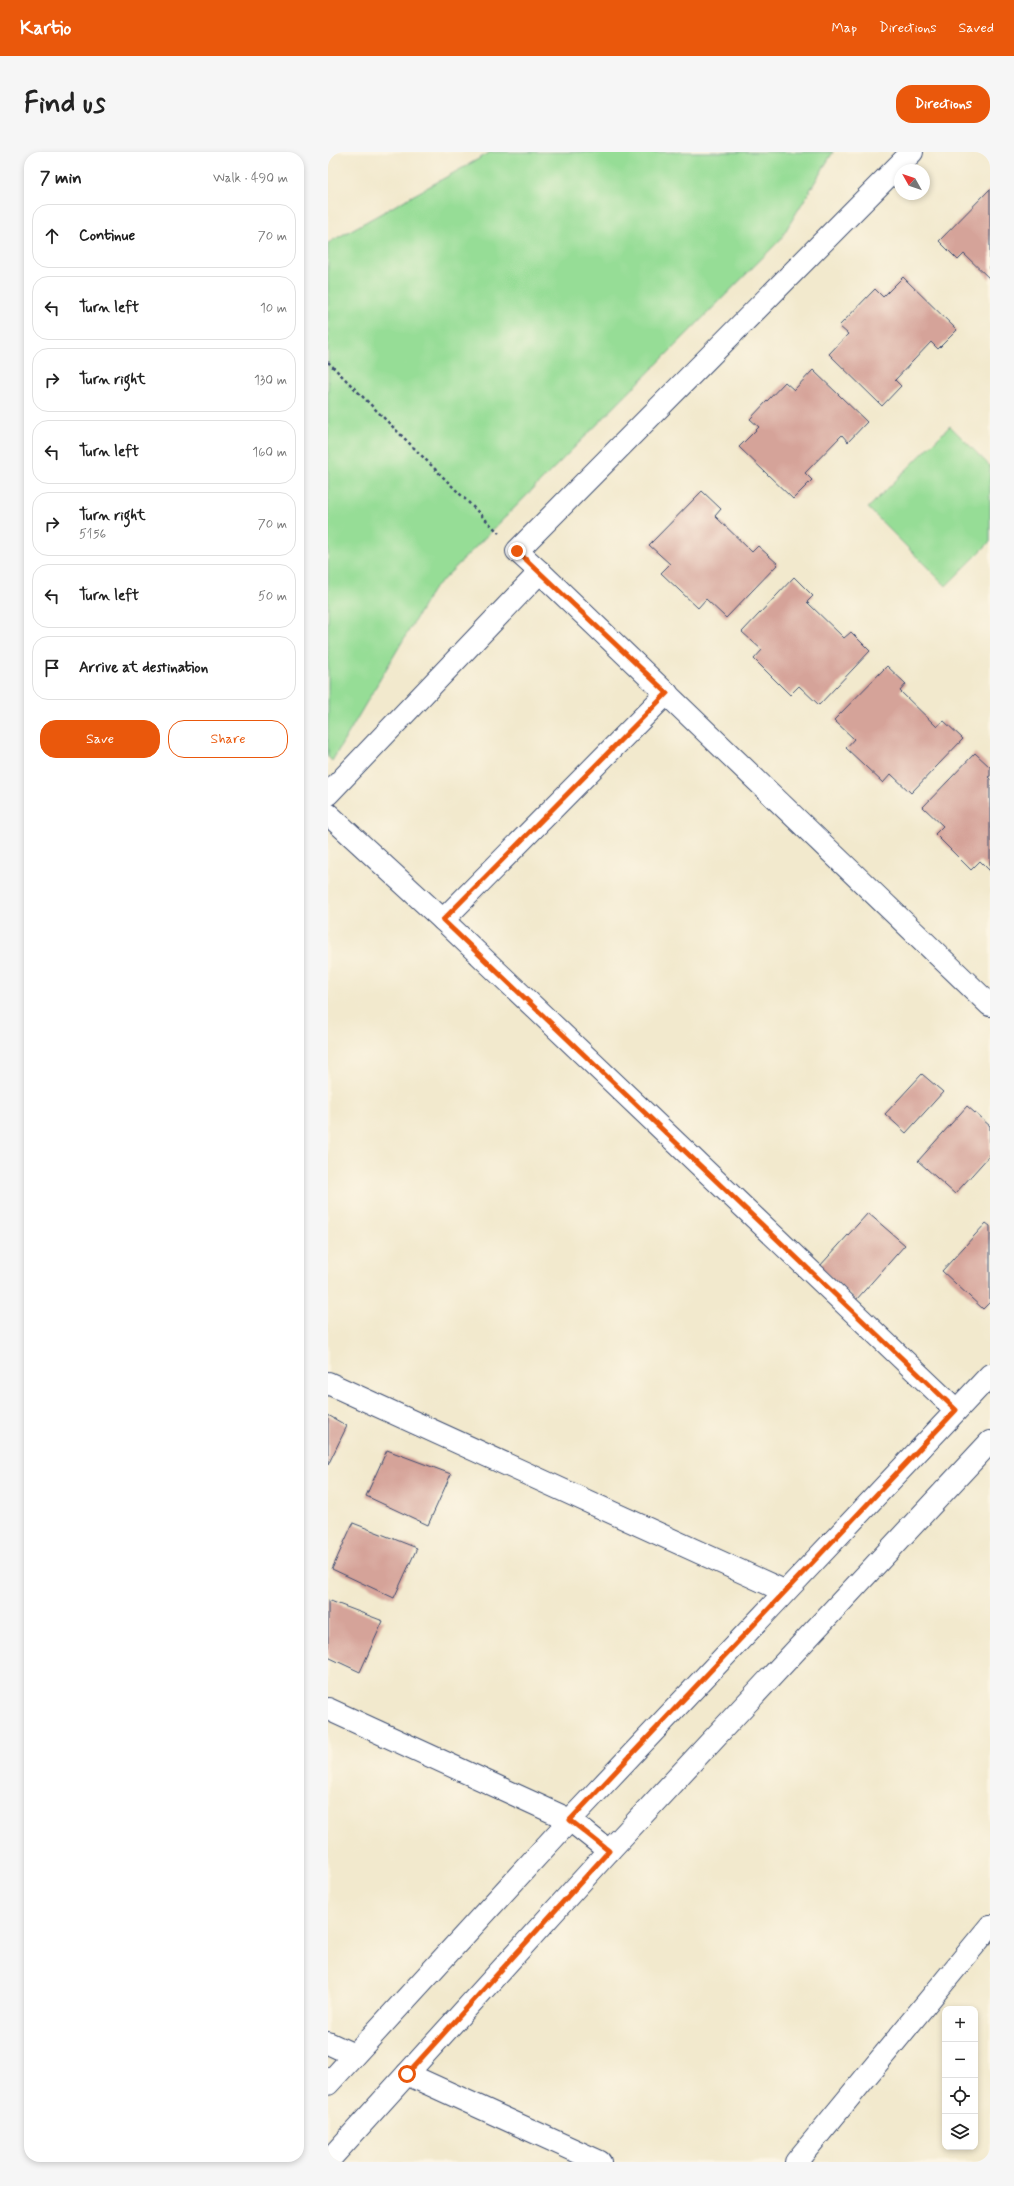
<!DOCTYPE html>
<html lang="en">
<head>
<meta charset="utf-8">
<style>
  :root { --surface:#fff; --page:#f6f6f6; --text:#222; --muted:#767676; --line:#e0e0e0; --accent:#ea580c }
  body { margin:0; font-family:Mynerve,sans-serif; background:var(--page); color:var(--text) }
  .controls { position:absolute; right:12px; bottom:12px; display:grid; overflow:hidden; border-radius:8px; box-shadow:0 2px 6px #0003 }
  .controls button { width:36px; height:36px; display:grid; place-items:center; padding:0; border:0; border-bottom:1px solid var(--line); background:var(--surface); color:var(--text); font:20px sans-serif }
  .compass { position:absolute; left:566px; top:12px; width:36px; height:36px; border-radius:50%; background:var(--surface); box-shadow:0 2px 6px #0003; rotate:310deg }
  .stop { position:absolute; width:12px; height:12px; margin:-9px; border:3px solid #ea580c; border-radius:50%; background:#fff }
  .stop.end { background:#ea580c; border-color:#fff; box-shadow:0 1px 4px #0008 }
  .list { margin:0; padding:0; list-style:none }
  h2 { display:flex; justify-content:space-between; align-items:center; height:52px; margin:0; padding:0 16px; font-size:17px }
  h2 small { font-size:13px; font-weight:400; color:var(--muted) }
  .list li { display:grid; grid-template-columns:26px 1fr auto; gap:12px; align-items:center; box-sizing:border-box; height:64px; margin:0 8px 8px; padding:0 8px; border:1px solid var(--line); border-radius:16px }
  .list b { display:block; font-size:15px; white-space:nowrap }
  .list p { margin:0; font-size:13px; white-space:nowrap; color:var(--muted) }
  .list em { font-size:13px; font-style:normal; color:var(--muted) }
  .actions { display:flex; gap:8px; padding:12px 16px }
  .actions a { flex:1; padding:9px 0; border:1px solid var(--accent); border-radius:16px; text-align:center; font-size:14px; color:var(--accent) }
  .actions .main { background:var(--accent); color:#fff }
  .icon { flex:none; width:22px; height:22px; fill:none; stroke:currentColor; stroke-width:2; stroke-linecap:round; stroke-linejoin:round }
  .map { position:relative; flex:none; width:662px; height:2010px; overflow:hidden; border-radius:16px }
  header { display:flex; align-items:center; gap:24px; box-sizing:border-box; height:56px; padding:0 20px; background:var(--accent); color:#fff }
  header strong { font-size:19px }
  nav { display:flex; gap:22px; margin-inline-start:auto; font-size:14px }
  .intro { display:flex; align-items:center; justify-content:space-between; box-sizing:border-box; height:96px; padding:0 24px }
  h1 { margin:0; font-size:28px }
  .button { padding:10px 18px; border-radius:16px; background:var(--accent); color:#fff; font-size:14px; font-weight:700 }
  main { display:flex; gap:24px; padding:0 24px }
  aside { flex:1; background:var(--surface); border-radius:16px; box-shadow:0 2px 6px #0003 }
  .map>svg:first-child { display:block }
  .green { fill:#96dd96; stroke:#58867a }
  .building { fill:#d5a399 }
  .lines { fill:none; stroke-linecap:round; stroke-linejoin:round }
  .street-casing { stroke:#3b4b6f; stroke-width:24 }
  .secondary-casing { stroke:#3b4b6f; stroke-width:24 }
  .path { stroke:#3b4b6f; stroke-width:2.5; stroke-dasharray:3 3; stroke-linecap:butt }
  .street { stroke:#fff; stroke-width:22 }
  .secondary { stroke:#fff; stroke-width:22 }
  .route { stroke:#ea580c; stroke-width:5 }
</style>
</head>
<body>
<header>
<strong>Kartio</strong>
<nav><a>Map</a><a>Directions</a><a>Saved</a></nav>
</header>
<div class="intro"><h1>Find us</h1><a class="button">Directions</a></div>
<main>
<aside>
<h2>7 min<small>Walk · 490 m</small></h2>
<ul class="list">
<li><svg class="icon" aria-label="ahead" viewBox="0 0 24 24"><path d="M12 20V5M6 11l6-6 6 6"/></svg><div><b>Continue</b></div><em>70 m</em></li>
<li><svg class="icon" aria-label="left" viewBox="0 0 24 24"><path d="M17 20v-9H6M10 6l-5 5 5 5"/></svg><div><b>Turn left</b></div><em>10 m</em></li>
<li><svg class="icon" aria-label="right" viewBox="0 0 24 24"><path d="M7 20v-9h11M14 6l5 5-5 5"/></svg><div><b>Turn right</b></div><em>130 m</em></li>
<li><svg class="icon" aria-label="left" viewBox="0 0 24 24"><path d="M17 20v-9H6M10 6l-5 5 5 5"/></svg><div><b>Turn left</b></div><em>160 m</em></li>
<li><svg class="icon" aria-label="right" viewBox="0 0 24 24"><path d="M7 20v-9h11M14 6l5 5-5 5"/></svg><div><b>Turn right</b><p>5156</p></div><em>70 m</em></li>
<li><svg class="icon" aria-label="left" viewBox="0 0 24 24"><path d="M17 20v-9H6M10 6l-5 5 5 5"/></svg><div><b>Turn left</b></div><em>50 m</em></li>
<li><svg class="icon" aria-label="arrive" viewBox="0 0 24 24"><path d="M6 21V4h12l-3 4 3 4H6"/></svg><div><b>Arrive at destination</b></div></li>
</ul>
<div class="actions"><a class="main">Save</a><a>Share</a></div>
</aside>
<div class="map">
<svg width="662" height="2010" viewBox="0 0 662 2010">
  <rect width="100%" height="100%" fill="#fcf5e5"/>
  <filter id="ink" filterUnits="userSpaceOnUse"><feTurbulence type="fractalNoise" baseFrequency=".025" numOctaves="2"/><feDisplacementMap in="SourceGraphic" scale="8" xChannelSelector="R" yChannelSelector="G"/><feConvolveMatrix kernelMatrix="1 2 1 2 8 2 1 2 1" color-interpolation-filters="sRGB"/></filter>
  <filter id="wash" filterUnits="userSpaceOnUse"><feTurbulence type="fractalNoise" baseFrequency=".012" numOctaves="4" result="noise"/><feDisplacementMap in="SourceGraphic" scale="16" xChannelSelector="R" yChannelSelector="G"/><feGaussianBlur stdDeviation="0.9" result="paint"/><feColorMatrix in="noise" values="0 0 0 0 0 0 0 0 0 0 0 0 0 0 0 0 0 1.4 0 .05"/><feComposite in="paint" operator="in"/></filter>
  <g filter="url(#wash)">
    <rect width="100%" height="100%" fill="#f2e9cd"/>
    <g class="green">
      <polygon points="163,0 505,0 452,88 104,439 4,609 0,605 0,91"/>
      <polygon points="622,274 662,314 662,390 618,434 540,356"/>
    </g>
    <g id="blocks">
      <g class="building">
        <polygon points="662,37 662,127 636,102 630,108 611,89"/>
        <polygon points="575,125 629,178 610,197 603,190 567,228 573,234 554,254 501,202 520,182 511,174 547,137 555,145"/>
        <polygon points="485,218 539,270 520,290 514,283 477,321 484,328 465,347 411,295 431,275 422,267 457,230 466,238"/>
        <polygon points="374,339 393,357 387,364 424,400 430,394 450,412 398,466 378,447 370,456 333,421 342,412 321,393"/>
        <polygon points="466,425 485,444 479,450 516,486 523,480 542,499 491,553 471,534 462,543 426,507 434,498 414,480"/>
        <polygon points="559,514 578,532 572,539 609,575 615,568 635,587 583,641 563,622 555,631 518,596 526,587 506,568"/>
        <polygon points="647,601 662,615 662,624 660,625 662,627 662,719 652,709 643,718 607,682 615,674 595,655"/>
        <polygon points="594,922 615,940 578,981 557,962"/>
        <polygon points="639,954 662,974 662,1003 627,1042 590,1009"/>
        <polygon points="540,1061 577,1093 528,1148 491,1115"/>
        <polygon points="658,1071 662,1074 662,1150 655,1157 614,1119"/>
        <polygon points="0,1263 19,1274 0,1313"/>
        <polygon points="59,1298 123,1322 100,1373 38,1344"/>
        <polygon points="25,1371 89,1396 66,1446 4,1417"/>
        <polygon points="0,1448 55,1469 32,1520 0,1505"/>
      </g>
    </g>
  </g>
  <g filter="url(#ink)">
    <use href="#blocks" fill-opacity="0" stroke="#3b4b6f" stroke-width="1"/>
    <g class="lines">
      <g class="street-casing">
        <g id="street">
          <polyline points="212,420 189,399 584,0"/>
          <polyline points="0,642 212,420 662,853"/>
          <polyline points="0,662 115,768 628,1258"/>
          <polyline points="115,768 339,541"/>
          <polyline points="0,1231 456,1439"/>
          <polyline points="0,1557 242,1668"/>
          <polyline points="0,1891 26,1903"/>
          <polyline points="79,1922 272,2010"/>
          <polyline points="468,2010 662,1774"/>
        </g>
      </g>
      <g class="secondary-casing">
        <g id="secondary">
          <polyline points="242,1668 281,1699"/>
          <polyline points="0,1932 242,1668 662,1223"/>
          <polyline points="0,2009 281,1699 662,1290"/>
        </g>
      </g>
      <polyline class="path" points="0,210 171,381"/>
      <use href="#street" class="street"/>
      <use href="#secondary" class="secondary"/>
    </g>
  </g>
  <g class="lines" filter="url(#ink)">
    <polyline class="route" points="79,1922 281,1699 242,1668 628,1258 115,768 339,541 189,399"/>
  </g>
</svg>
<div class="controls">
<button>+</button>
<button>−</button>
<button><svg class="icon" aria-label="locate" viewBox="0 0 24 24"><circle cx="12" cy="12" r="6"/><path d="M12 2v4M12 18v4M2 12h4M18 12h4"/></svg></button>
<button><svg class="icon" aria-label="layers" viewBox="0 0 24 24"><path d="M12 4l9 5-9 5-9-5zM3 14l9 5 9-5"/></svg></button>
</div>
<svg class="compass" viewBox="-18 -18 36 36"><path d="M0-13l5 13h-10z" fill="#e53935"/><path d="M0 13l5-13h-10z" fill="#767676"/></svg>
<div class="stop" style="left:79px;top:1922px"></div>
<div class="stop end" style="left:189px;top:399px"></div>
</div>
</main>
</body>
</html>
